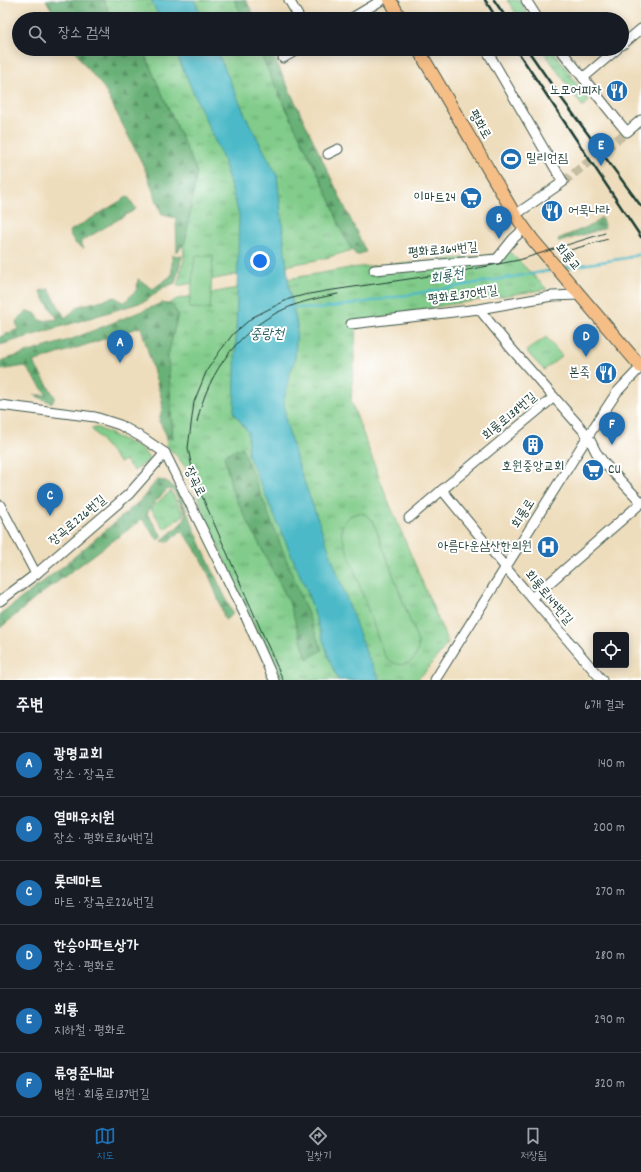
<!DOCTYPE html>
<html lang="ko">
<head>
<meta charset="utf-8">
<style>
  :root { --surface:#171b24; --page:#20242c; --text:#f1f3f6; --muted:#9ea1a6; --line:#363941; --accent:#1f6fb2 }
  body { margin:0; font-family:Dekko,"Poor Story",sans-serif; background:var(--page); color:var(--text) }
  .controls { position:absolute; right:12px; bottom:12px; display:grid; overflow:hidden; border-radius:4px; box-shadow:0 2px 10px #0003 }
  .controls button { width:36px; height:36px; display:grid; place-items:center; padding:0; border:0; border-bottom:1px solid var(--line); background:var(--surface); color:var(--text); font:20px sans-serif }
  .you { position:absolute; left:260px; top:261px; width:14px; height:14px; margin:-10px; border:3px solid #fff; border-radius:50%; background:#1a73e8; box-shadow:0 0 0 6px #1a73e833 }
  .badge { display:grid; place-items:center; width:26px; height:26px; border-radius:50%; background:var(--accent); color:#fff; font-size:13px; font-weight:700 }
  .pin { position:absolute; translate:-50% -33px; filter:drop-shadow(0 1px 2px #0008) }
  .pin::after { content:''; position:absolute; top:21px; width:14px; height:12px; background:inherit; clip-path:polygon(0 0,100% 0,50% 100%) }
  .list { margin:0; padding:0; list-style:none }
  h2 { display:flex; justify-content:space-between; align-items:center; height:52px; margin:0; padding:0 16px; font-size:17px }
  h2 small { font-size:13px; font-weight:400; color:var(--muted) }
  .list li { display:grid; grid-template-columns:26px 1fr auto; gap:12px; align-items:center; box-sizing:border-box; height:64px; padding:0 16px; border-top:1px solid var(--line) }
  .list b { display:block; font-size:15px; white-space:nowrap }
  .list p { margin:0; font-size:13px; white-space:nowrap; color:var(--muted) }
  .list em { font-size:13px; font-style:normal; color:var(--muted) }
  .icon { flex:none; width:22px; height:22px; fill:none; stroke:currentColor; stroke-width:2; stroke-linecap:round; stroke-linejoin:round }
  .map { position:relative; flex:none; width:641px; height:680px; overflow:hidden }
  .search { position:absolute; background:var(--surface); box-shadow:0 2px 10px #0003; left:12px; right:12px; top:12px; height:44px; display:flex; align-items:center; gap:10px; box-sizing:border-box; padding:0 14px; border-radius:22px; color:var(--muted); font-size:15px }
  .sheet { height:436px; background:var(--surface) }
  nav { display:flex; justify-content:space-around; align-items:center; box-sizing:border-box; height:56px; border-top:1px solid var(--line); background:var(--surface); font-size:11px; color:var(--muted) }
  nav a { display:grid; justify-items:center; gap:2px }
  nav .on { color:var(--accent) }
  .map>svg:first-child { display:block }
  .grass { fill:url(#grass-tufts); stroke:#50845f }
  .forest { fill:url(#forest-firs); stroke:#447655 }
  .pitch { fill:#81cc8a; stroke:#50845f }
  .water { fill:#4cb9c7; stroke:#367b7e }
  .lines { fill:none; stroke-linecap:round; stroke-linejoin:round }
  .stream { stroke:#4cb9c7; stroke-width:2.5 }
  .minor-tunnel { stroke:#c5bda1; stroke-width:9; stroke-dasharray:9 4.5; stroke-linecap:butt }
  .minor-casing { stroke:#3e5548; stroke-width:11 }
  .major-casing { stroke:#3e5548; stroke-width:14 }
  .minor { stroke:#fff; stroke-width:9 }
  .major { stroke:#f6be87; stroke-width:12 }
  .tram { stroke:#1f3d34; stroke-width:1 }
  .rail { stroke:#1f3d34; stroke-width:2.5 }
  .labels { text-anchor:middle; dominant-baseline:central; stroke-width:4; stroke-linejoin:round; paint-order:stroke }
  .poi-label { font-size:13px; fill:#1f3d34; stroke:#fff; text-anchor:end }
  .street-label { font-size:13px; fill:#1f3d34; stroke:#fff }
  .water-label { font-size:14px; font-style:italic; fill:#2c6260; stroke:#fff }
</style>
</head>
<body>
<div class="map">
<svg width="641" height="680" viewBox="0 0 641 680">
  <defs>
    <pattern id="grass-tufts" width="24" height="20" patternUnits="userSpaceOnUse"><rect width="24" height="20" fill="#81cc8a"/><path d="M3 7l-1-3M5 7V3M7 7l1-3M15 17l-1-3M17 17v-4M19 17l1-3" fill="none" stroke="#69a772"/></pattern>
    <pattern id="forest-firs" width="22" height="20" patternUnits="userSpaceOnUse"><rect width="22" height="20" fill="#68b076"/><path d="M5 1l3.5 6h-7zM16 11l3.5 6h-7z" fill="#559062"/></pattern>
  </defs>
  <rect width="100%" height="100%" fill="#fff"/>
  <filter id="ink" filterUnits="userSpaceOnUse"><feTurbulence type="fractalNoise" baseFrequency=".025" numOctaves="2"/><feDisplacementMap in="SourceGraphic" scale="8" xChannelSelector="R" yChannelSelector="G"/><feConvolveMatrix kernelMatrix="1 2 1 2 8 2 1 2 1" color-interpolation-filters="sRGB"/></filter>
  <filter id="wash" filterUnits="userSpaceOnUse"><feTurbulence type="fractalNoise" baseFrequency=".012" numOctaves="4" result="noise"/><feDisplacementMap in="SourceGraphic" scale="16" xChannelSelector="R" yChannelSelector="G"/><feGaussianBlur stdDeviation="0.9" result="paint"/><feColorMatrix in="noise" values="0 0 0 0 0 0 0 0 0 0 0 0 0 0 0 0 0 1.4 0 .05"/><feComposite in="paint" operator="in"/></filter>
  <g filter="url(#wash)">
    <rect width="100%" height="100%" fill="#eeddbc"/>
    <g class="grass">
      <polygon points="85,0 239,0 248,19 94,19"/>
      <polygon points="507,0 519,0 531,19 520,19"/>
      <polygon points="109,49 263,49 356,249 322,259 177,286 184,260 182,199"/>
      <polygon points="542,49 552,49 589,101 583,107"/>
      <polygon points="509,251 547,289 441,306 374,319 356,330 351,401 385,493 448,643 425,672 417,680 278,680 205,516 189,472 175,454 166,446 167,441 151,314 177,299 349,268 487,256"/>
      <polygon points="546,337 562,356 544,370 526,351"/>
      <polygon points="91,428 98,428 142,449 150,460 134,471 125,460 120,463"/>
      <polygon points="171,491 184,515 164,529 151,508"/>
    </g>
    <g class="forest">
      <polygon points="46,0 104,0 112,19 57,19"/>
      <polygon points="234,0 246,0 256,19 244,19"/>
      <polygon points="75,49 134,49 145,55 197,172 185,243 177,252 176,218 162,215 145,169 104,88 82,62"/>
      <path d="M258 49H270L366 252 356 255C341 238 337 216 328 195 305 146 280 98 258 49Z"/>
      <polygon points="127,197 129,198 136,209 80,242 84,248 76,244 69,233 70,231"/>
      <polygon points="601,217 605,228 559,242 558,239 594,224"/>
      <polygon points="172,255 182,256 175,283 162,288 146,301 0,345 0,337 18,329 16,321 27,311 35,313 41,321 58,319 46,302 40,291 49,289 65,318 79,306 115,297 124,303 137,289 138,279 153,289 172,275"/>
      <polygon points="162,303 172,305 178,314 168,356 173,439 168,438 159,421 163,404 141,327 33,362 55,397 52,403 34,395 47,395 25,366 0,370 0,361 72,339"/>
      <polygon points="242,447 322,650 307,659 289,602 232,491 224,455"/>
      <path d="M157 480 166 481 178 490 204 552 233 614 225 620C216 591 203 553 181 531L168 542 162 541C170 531 182 527 186 515L174 490 168 489 151 506 147 514 162 536 158 540 142 519 37 597 0 628V615L66 564 141 500Z"/>
    </g>
    <g class="pitch">
      <polygon points="195,256 213,256 210,309 189,308"/>
      <path d="M358 513 365 514 373 521 418 642C420 664 398 673 384 655L342 536C340 523 347 516 358 513Z"/>
    </g>
    <g class="water">
      <polygon points="151,0 194,0 203,19 160,19"/>
      <polygon points="174,49 216,49 247,119 277,175 289,287 297,326 295,359 289,376 284,401 286,423 300,470 367,655 380,680 338,680 331,664 307,591 248,455 248,432 234,413 239,215 223,159"/>
    </g>
    <g class="lines">
      <g class="stream">
        <polyline points="563,268 626,258 641,254"/>
        <polyline points="290,307 318,309 366,302 554,270"/>
      </g>
    </g>
  </g>
  <g filter="url(#ink)">
    <g class="lines">
      <polyline class="minor-tunnel" points="563,182 627,132"/>
      <g class="minor-casing">
        <g id="minor">
          <polyline points="289,0 300,19"/>
          <polyline points="526,0 538,19"/>
          <polyline points="350,19 382,0"/>
          <polyline points="622,45 641,29"/>
          <polyline points="486,49 563,182 515,215"/>
          <polyline points="560,49 617,120 627,132 641,120"/>
          <polyline points="283,58 299,49"/>
          <polyline points="583,78 617,49"/>
          <polyline points="328,154 338,149"/>
          <polyline points="374,270 497,259 513,239 525,228"/>
          <polyline points="479,309 509,346 588,436 596,452 604,463 641,502"/>
          <polyline points="351,324 479,309 552,296 579,295"/>
          <polyline points="554,397 442,490 506,568 602,680"/>
          <polyline points="0,405 95,417 120,425 143,438 165,453 244,613 274,680"/>
          <polyline points="0,505 36,574"/>
          <polyline points="409,518 442,490"/>
          <polyline points="532,598 641,503"/>
          <polyline points="0,601 36,574 129,494 165,453"/>
          <polyline points="435,680 588,436 617,392 641,367"/>
        </g>
      </g>
      <g class="major-casing">
        <g id="major">
          <polyline points="390,0 401,19"/>
          <polyline points="418,49 515,215 533,240 641,367"/>
        </g>
      </g>
      <use href="#minor" class="minor"/>
      <use href="#major" class="major"/>
      <g class="tram">
        <polyline points="567,251 608,239"/>
        <path d="M197 422C208 370 243 324 294 305 308 300 323 297 338 294"/>
        <polyline points="283,680 194,478 188,448 194,402 207,370 220,351 233,334 253,317 289,299 304,295 326,291 457,272 519,260 605,233"/>
      </g>
      <g class="rail">
        <polyline points="485,0 497,19"/>
        <polyline points="494,0 507,19"/>
        <polyline points="516,49 641,237"/>
        <polyline points="527,49 554,88 641,206"/>
      </g>
    </g>
  </g>
  <defs>
    <g id="restaurant-disc" transform="scale(1.15)"><circle r="9.5" fill="#1f6fb2" stroke="#fff"/><path d="M-5-6h1v4h1v-4h1v4h1v-4h1v5L-1.5 .5V6h-2V.5L-5-1ZM5-6V6H3V1.5H1.5Q1.5-4 5-6Z" fill="#fff"/></g>
    <g id="stadium-disc" transform="scale(1.15)"><circle r="9.5" fill="#1f6fb2" stroke="#fff"/><path d="M0-5a6.5 5 0 1 0 0 10a6.5 5 0 1 0 0-10ZM-3.5-1.8h7v3.6h-7Z" fill="#fff"/></g>
    <g id="supermarket-disc" transform="scale(1.15)"><circle r="9.5" fill="#1f6fb2" stroke="#fff"/><path d="M-6-5.5h2.5l.6 2H6L4.5 2H-2.5L-4.4-4H-6ZM-1.5 3.2a1.3 1.3 0 1 0 .1 0ZM3 3.2a1.3 1.3 0 1 0 .1 0Z" fill="#fff"/></g>
    <g id="building-disc" transform="scale(1.15)"><circle r="9.5" fill="#1f6fb2" stroke="#fff"/><path d="M-4-6H4V6H1V3H-1V6H-4ZM-2.5-4.3h1.7v1.8h-1.7ZM.8-4.3h1.7v1.8H.8ZM-2.5-1h1.7V.8h-1.7ZM.8-1h1.7V.8H.8Z" fill="#fff"/></g>
    <g id="hospital-disc" transform="scale(1.15)"><circle r="9.5" fill="#1f6fb2" stroke="#fff"/><path d="M-5-5h3v3.5h4V-5h3V5h-3V1.5h-4V5h-3Z" fill="#fff"/></g>
  </defs>
  <g fill-rule="evenodd">
    <use href="#restaurant-disc" x="617" y="91"/>
    <use href="#stadium-disc" x="511" y="159"/>
    <use href="#supermarket-disc" x="471" y="198"/>
    <use href="#restaurant-disc" x="552" y="211"/>
    <use href="#restaurant-disc" x="606" y="373"/>
    <use href="#building-disc" x="533" y="445"/>
    <use href="#supermarket-disc" x="593" y="470"/>
    <use href="#hospital-disc" x="548" y="547"/>
  </g>
  <g class="labels">
    <g class="poi-label">
      <text x="602" y="91">노모어피자</text>
      <text x="526" y="159" text-anchor="start">밀리언짐</text>
      <text x="456" y="198">이마트24</text>
      <text x="568" y="211" text-anchor="start">어묵나라</text>
      <text x="590" y="373">본죽</text>
      <text x="533" y="467" text-anchor="middle">호원중앙교회</text>
      <text x="608" y="470" text-anchor="start">CU</text>
      <text x="532" y="547">아름다운삼산한의원</text>
    </g>
    <g class="street-label">
      <text transform="translate(479 125) rotate(60)">평화로</text>
      <text transform="translate(443 251) rotate(-5)">평화로364번길</text>
      <text transform="translate(567 258) rotate(50)">회룡교</text>
      <text transform="translate(463 296) rotate(-8)">평화로370번길</text>
      <text transform="translate(510 417) rotate(-40)">회룡로138번길</text>
      <text transform="translate(194 482) rotate(64)">장곡로</text>
      <text transform="translate(524 514) rotate(-58)">회룡로</text>
      <text transform="translate(78 521) rotate(-40)">장곡로226번길</text>
      <text transform="translate(548 598) rotate(50)">회룡로149번길</text>
    </g>
    <g class="water-label">
      <text transform="translate(447 277) rotate(-10)">회룡천</text>
      <text x="267" y="335">중랑천</text>
    </g>
  </g>
</svg>
<div class="controls">
<button><svg class="icon" aria-label="locate" viewBox="0 0 24 24"><circle cx="12" cy="12" r="6"/><path d="M12 2v4M12 18v4M2 12h4M18 12h4"/></svg></button>
</div>
<div class="you"></div>
<div class="pin badge" style="left:120px;top:363px">A</div>
<div class="pin badge" style="left:499px;top:239px">B</div>
<div class="pin badge" style="left:50px;top:516px">C</div>
<div class="pin badge" style="left:586px;top:357px">D</div>
<div class="pin badge" style="left:601px;top:166px">E</div>
<div class="pin badge" style="left:612px;top:445px">F</div>
<div class="search"><svg class="icon" aria-label="search" viewBox="0 0 24 24"><circle cx="10" cy="10" r="6"/><path d="M15 15l6 6"/></svg>장소 검색</div>
</div>
<section class="sheet">
<h2>주변<small>6개 결과</small></h2>
<ul class="list">
<li><span class="badge">A</span><div><b>광명교회</b><p>장소 · 장곡로</p></div><em>140 m</em></li>
<li><span class="badge">B</span><div><b>열매유치원</b><p>장소 · 평화로364번길</p></div><em>200 m</em></li>
<li><span class="badge">C</span><div><b>롯데마트</b><p>마트 · 장곡로226번길</p></div><em>270 m</em></li>
<li><span class="badge">D</span><div><b>한승아파트상가</b><p>장소 · 평화로</p></div><em>280 m</em></li>
<li><span class="badge">E</span><div><b>회룡</b><p>지하철 · 평화로</p></div><em>290 m</em></li>
<li><span class="badge">F</span><div><b>류영준내과</b><p>병원 · 회룡로137번길</p></div><em>320 m</em></li>
</ul>
</section>
<nav>
<a class="on"><svg class="icon" aria-label="map" viewBox="0 0 24 24"><path d="M3 6l6-2 6 2 6-2v14l-6 2-6-2-6 2zM9 4v14M15 6v14"/></svg>지도</a>
<a><svg class="icon" aria-label="directions" viewBox="0 0 24 24"><path d="M12 3l9 9-9 9-9-9zM9 14v-3h6M13 9l2 2-2 2"/></svg>길찾기</a>
<a><svg class="icon" aria-label="saved" viewBox="0 0 24 24"><path d="M7 4h10v16l-5-4-5 4z"/></svg>저장됨</a>
</nav>
</body>
</html>
